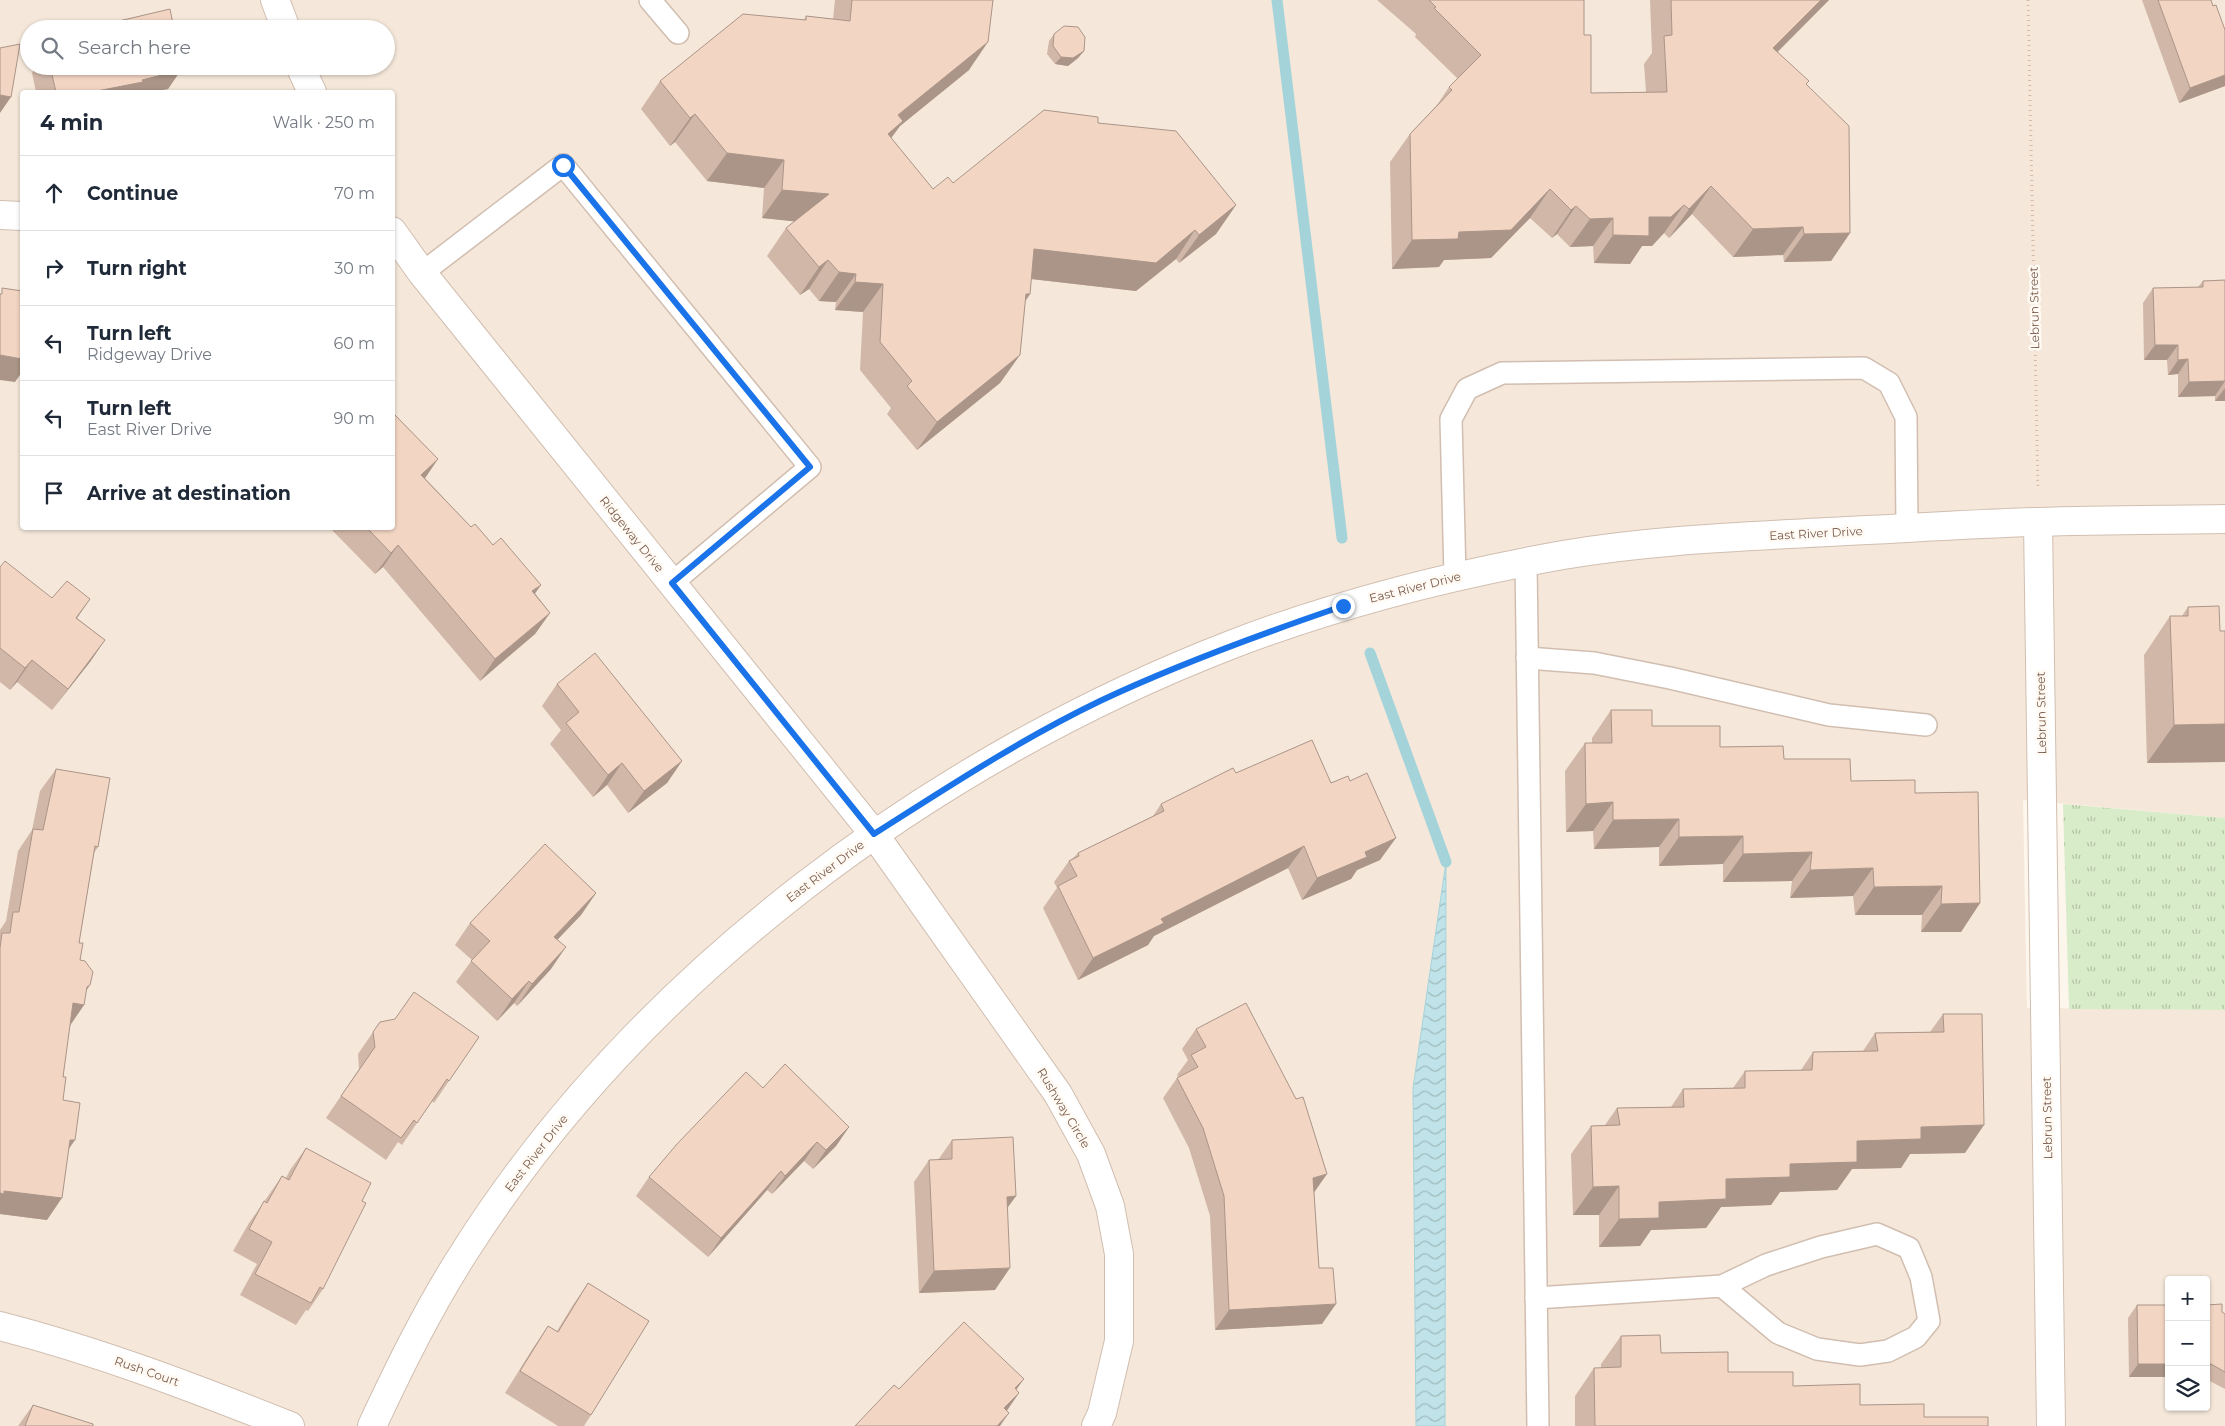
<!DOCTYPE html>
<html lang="en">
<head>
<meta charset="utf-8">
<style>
  :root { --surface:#fff; --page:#f2f2f3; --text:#1f2937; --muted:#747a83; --line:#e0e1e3 }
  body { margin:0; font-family:Montserrat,sans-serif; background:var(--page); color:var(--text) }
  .controls { position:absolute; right:15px; bottom:15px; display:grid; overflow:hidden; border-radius:5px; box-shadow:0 1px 4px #0004 }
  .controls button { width:45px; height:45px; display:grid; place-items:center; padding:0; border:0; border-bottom:1px solid var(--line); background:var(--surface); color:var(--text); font:25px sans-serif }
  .stop { position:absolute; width:15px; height:15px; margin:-11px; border:4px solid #1a73e8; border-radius:50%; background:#fff }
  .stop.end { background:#1a73e8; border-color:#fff; box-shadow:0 1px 5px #0008 }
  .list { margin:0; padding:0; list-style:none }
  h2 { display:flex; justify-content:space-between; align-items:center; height:65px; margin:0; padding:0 20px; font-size:21px }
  h2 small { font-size:16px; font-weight:400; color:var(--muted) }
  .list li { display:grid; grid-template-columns:32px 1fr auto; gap:15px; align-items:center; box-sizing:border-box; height:75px; padding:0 20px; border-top:1px solid var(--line) }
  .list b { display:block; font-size:19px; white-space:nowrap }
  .list p { margin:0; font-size:16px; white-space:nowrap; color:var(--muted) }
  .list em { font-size:16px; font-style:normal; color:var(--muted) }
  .icon { flex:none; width:28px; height:28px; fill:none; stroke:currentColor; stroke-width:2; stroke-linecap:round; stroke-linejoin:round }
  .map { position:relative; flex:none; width:2225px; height:1426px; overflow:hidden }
  .search { position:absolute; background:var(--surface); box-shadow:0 1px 4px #0004; left:20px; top:20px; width:375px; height:55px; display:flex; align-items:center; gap:12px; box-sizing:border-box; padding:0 18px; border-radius:28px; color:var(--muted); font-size:19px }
  .panel { position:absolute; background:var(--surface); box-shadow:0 1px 4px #0004; left:20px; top:90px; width:375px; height:440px; border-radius:5px }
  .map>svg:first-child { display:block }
  .residential { fill:#f5e8da; fill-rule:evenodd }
  .grass { fill:url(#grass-tufts) }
  .water { fill:url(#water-waves); stroke:#a5d3da }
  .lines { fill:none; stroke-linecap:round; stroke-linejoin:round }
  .stream { stroke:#a5d3da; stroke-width:11 }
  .lane-casing { stroke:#d1beb0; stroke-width:24 }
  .street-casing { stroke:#d1beb0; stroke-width:30 }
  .path { stroke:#d9b8a5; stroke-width:3; stroke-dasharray:1 4; stroke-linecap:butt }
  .lane { stroke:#fff; stroke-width:21 }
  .street { stroke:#fff; stroke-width:28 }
  .wall { fill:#d1b7a8 }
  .shaded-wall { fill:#aa9588 }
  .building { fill:#f3d5c3; stroke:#aa9588 }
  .route { stroke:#1a73e8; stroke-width:6 }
  .labels { text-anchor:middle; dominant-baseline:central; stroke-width:5; stroke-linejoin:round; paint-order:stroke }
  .street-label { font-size:12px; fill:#7a5c4d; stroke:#fffaf3 }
</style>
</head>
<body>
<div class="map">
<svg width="2225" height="1426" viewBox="0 0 2225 1426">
  <defs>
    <pattern id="grass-tufts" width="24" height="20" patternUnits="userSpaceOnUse" patternTransform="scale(1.25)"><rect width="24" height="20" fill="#d8ecc9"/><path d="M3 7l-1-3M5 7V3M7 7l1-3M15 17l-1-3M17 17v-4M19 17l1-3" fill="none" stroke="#b4c2a5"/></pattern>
    <pattern id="water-waves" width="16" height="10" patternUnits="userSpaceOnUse" patternTransform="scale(1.25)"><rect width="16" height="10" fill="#bfe3e8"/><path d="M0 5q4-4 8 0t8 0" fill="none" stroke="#a0bbbe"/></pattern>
  </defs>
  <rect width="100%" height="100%" fill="#fdf6ec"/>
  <path class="residential" d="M0 0H2225V818L2023 800 2027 1008 2225 1010V1426H0ZM29 29H386V66H29ZM22 92H392V528H22ZM2169 1280H2206V1407H2169Z"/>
  <polygon class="grass" points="2063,804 2225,818 2225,1010 2069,1009"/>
  <polygon class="water" points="1446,862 1445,1426 1416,1426 1413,1088"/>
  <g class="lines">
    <g class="stream">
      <polyline points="1277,0 1342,538"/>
      <polyline points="1370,653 1446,862"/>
    </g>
    <g class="lane-casing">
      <g id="lane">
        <polyline points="650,0 678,33"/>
        <polyline points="422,273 563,165 810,467 672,583"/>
        <polyline points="1526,562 1538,1426"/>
        <polyline points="1455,576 1451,419 1467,389 1502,373 1864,368 1889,383 1906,417 1907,528"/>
        <polyline points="1527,658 1594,663 1670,678 1829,715 1926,725"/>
        <polyline points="1536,1298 1722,1286 1766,1265 1821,1247 1877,1234 1909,1248 1921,1277 1929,1321 1916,1337 1888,1351 1860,1355 1817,1349 1778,1333 1722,1286"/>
      </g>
    </g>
    <g class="street-casing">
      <g id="street">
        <polyline points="275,0 286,29"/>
        <polyline points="300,66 312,92"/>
        <polyline points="0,215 22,216"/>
        <polyline points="392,231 422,273 874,834 1058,1094 1091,1154 1110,1206 1119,1254 1119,1341 1102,1413 1096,1426"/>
        <polyline points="2038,522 2051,1426"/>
        <path d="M0 1326C101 1352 194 1388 290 1426"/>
        <path d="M372 1426C400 1366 429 1307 465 1251 640 976 932 760 1233 644 1340 603 1451 575 1563 555 1651 540 1739 537 1827 532 1897 529 1967 524 2037 522 2100 520 2162 520 2225 519"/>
      </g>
    </g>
    <polyline class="path" points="2028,0 2038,489"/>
    <use href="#lane" class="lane"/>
    <use href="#street" class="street"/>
  </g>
  <g class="wall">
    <polygon points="835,0 993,0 969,70 900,126 891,138 933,189 953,183 1098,123 1236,205 1216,234 1179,263 1176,259 1136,291 1031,279 1030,294 1025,302 1020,355 1000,383 917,450 887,414 891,408 860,370 863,312 835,310 836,302 819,301 809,289 800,295 767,256 786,228 795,221 762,218 764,188 707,181 675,142 670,146 641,109 660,81 804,20 806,16 833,19"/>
    <polygon points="1377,0 1584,0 1584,35 1591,93 1646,92 1644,64 1652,53 1650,0 1829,0 1778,52 1806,84 1850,233 1831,261 1784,262 1783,255 1733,257 1692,214 1669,238 1664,233 1652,246 1642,246 1630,264 1594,263 1593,246 1570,247 1557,234 1552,238 1530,218 1491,258 1444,260 1439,267 1392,269 1390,162 1410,134 1437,105 1449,87 1458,79 1415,37 1416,34"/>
    <polygon points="2142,0 2211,0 2225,86 2179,103"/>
    <polygon points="1054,34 1084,51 1078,58 1068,66 1055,64 1047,54 1049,41"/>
    <polygon points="36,66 183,66 183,67 168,89 162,90 160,92 36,92 32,73"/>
    <polygon points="2225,280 2225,401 2215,401 2215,396 2178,397 2178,374 2168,375 2167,360 2144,360 2143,303 2153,288 2198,287 2203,281"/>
    <polygon points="392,412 438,459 425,478 471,527 541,585 535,593 550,613 535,634 480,681 383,567 375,574 330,528 392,528"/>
    <polygon points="0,567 52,598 90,599 77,618 105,640 90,662 52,710 17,682 10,690 0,682"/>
    <polygon points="2188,607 2220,631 2225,631 2225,762 2147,763 2144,655 2170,616 2182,616"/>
    <polygon points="557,684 682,761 667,783 628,813 607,785 593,797 550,744 561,730 542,706"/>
    <polygon points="1611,710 1652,726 1720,747 1784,759 1851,781 1915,793 1980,903 1961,932 1921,932 1922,915 1855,915 1853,896 1790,898 1792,881 1723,882 1723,864 1659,866 1659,847 1594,849 1593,831 1566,832 1565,771 1585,743 1592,743 1592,738"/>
    <polygon points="56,769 98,847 94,853 79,943 80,960 90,985 86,991 84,1005 70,1025 63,1077 63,1100 68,1150 47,1220 0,1214 0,930 6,921 18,851 32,830 40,791"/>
    <polygon points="1236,773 1331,783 1380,860 1357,870 1351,879 1302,900 1288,868 1154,936 1148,945 1078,980 1043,908 1057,888 1054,882 1069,861 1073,858 1078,853 1153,816 1161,804"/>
    <polygon points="596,893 581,915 557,940 551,969 517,1006 514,1003 497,1021 456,982 472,960 455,945 470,923"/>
    <polygon points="1943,1014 1965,1153 1910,1154 1901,1168 1852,1169 1837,1190 1780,1192 1771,1205 1721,1207 1706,1228 1651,1230 1640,1246 1599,1247 1599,1215 1573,1215 1571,1154 1591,1126 1605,1125 1617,1108 1671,1107 1683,1089 1733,1088 1745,1071 1801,1070 1813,1052 1863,1051 1875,1033 1930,1032"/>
    <polygon points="380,1022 449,1081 434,1103 432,1101 402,1145 398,1142 386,1160 326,1118 359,1069 358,1054"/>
    <polygon points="1196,1029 1314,1192 1322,1324 1215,1330 1210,1216 1189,1148 1163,1098 1177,1078 1179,1078 1177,1075 1188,1060 1182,1049"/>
    <polygon points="763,1088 849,1127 836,1146 813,1169 804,1161 772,1194 767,1190 708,1257 636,1196 649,1177"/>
    <polygon points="952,1140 1016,1196 1007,1208 995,1290 919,1293 914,1182 929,1160 938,1160"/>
    <polygon points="306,1148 362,1201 323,1289 308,1311 306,1310 296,1325 240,1295 257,1264 233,1251 249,1223 282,1176 286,1178 290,1170"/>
    <polygon points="588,1283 591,1415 584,1426 558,1426 505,1393 533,1348 548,1326 557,1331 573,1305"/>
    <polygon points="2137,1305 2169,1305 2169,1377 2129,1377 2128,1318"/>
    <polygon points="2206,1305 2225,1314 2225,1389 2206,1379"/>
    <polygon points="1621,1336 1661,1353 1728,1372 1793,1386 1860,1405 1924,1417 1988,1426 1575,1426 1575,1396 1594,1368 1601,1368 1601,1364"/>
    <polygon points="33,1405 93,1426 18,1426"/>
  </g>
  <g class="shaded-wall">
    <polygon points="1821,0 1829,0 1753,76 1773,48"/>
    <polygon points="988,42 969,70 900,126 883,149 868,162 898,115"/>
    <polygon points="1084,51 1078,58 1068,66 1055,64 1061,57"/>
    <polygon points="183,67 168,89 162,90 160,92 92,92 142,80 170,70"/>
    <polygon points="2225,75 2225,86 2179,103 2190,88"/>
    <polygon points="0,95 11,97 0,113"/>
    <polygon points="695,114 675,142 670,146 690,118"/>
    <polygon points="727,153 784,160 764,188 707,181"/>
    <polygon points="1711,186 1692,214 1669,238 1689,209"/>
    <polygon points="1550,189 1530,218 1491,258 1444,260 1439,267 1392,269 1412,240 1459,232"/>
    <polygon points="782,190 829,194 809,223 762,218"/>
    <polygon points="1236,205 1216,234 1179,263 1199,235"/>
    <polygon points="1684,205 1664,233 1652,246 1642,246 1630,264 1594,263 1613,235 1649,217"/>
    <polygon points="1576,206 1557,234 1552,238 1571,210"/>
    <polygon points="1613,218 1593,246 1570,247 1590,219"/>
    <polygon points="1803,227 1783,255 1733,257 1753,229"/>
    <polygon points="1195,230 1176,259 1136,291 1014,277 1034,249"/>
    <polygon points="1850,233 1831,261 1784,262 1804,234"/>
    <polygon points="828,260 809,289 800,295 819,267"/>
    <polygon points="839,272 856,274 836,302 819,301"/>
    <polygon points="855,282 883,284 863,312 835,310"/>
    <polygon points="1026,294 1030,294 1010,323"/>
    <polygon points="2155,345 2178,345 2167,360 2144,360"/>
    <polygon points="0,355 22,359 22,372 15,382 0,380"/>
    <polygon points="1020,355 1000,383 917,450 937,422"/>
    <polygon points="2188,359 2178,374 2168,375 2178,360"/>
    <polygon points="2225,381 2215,396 2178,397 2189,382"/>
    <polygon points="2225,388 2225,401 2215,401"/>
    <polygon points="438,459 423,481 421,475"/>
    <polygon points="398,545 383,567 375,574 391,553"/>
    <polygon points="541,585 526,606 532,591"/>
    <polygon points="90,599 75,621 76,618"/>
    <polygon points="550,613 535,634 480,681 495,659"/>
    <polygon points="105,640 90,662 52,710 68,689"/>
    <polygon points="32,660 17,682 10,690 25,668"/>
    <polygon points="2225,724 2225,762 2147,763 2174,725"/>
    <polygon points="682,761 667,783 628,813 644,791"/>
    <polygon points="622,763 607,785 593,797 608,775"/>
    <polygon points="1613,802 1593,831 1566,832 1586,804"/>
    <polygon points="1679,819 1659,847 1594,849 1613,820"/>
    <polygon points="1743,836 1723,864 1659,866 1679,837"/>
    <polygon points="1396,838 1380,860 1357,870 1351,879 1302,900 1317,878 1365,852"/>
    <polygon points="1304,846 1288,868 1154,936 1148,945 1078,980 1093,958 1161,919"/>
    <polygon points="1812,852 1792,881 1723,882 1743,854"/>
    <polygon points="1873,868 1853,896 1790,898 1810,870"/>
    <polygon points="1942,886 1922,915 1855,915 1874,887"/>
    <polygon points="596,893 581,915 539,959 554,937"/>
    <polygon points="1980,903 1961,932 1921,932 1941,904"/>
    <polygon points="566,947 551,969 517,1006 532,984"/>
    <polygon points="529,981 514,1003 497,1021 512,999"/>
    <polygon points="90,985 77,1004 84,1005 69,1027 73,1003 87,987"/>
    <polygon points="1984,1125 1965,1153 1910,1154 1901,1168 1852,1169 1837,1190 1780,1192 1771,1205 1721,1207 1706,1228 1651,1230 1640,1246 1599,1247 1619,1219 1659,1202 1726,1179 1790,1164 1857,1141 1921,1127"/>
    <polygon points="849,1127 836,1146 813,1169 826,1150"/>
    <polygon points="70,1140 75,1140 60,1162"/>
    <polygon points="817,1142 804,1161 772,1194 785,1176"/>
    <polygon points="781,1171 767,1190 708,1257 721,1238"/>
    <polygon points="1327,1174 1313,1194 1313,1178"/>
    <polygon points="1619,1186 1599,1215 1573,1215 1593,1187"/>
    <polygon points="4,1191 62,1198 47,1220 0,1214 0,1193"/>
    <polygon points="1016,1196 1000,1218 1007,1197"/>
    <polygon points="1010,1268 995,1290 919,1293 934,1271"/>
    <polygon points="1336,1304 1322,1324 1215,1330 1229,1310"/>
    <polygon points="2138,1364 2169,1364 2169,1377 2129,1377"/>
    <polygon points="2206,1364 2211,1364 2206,1371"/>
    <polygon points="1024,1379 1008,1401 1015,1388"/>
    <polygon points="1019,1393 1004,1415 1004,1408"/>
    <polygon points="1009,1413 1000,1426 997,1426"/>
  </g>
  <g class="building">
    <polygon points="852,0 993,0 988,42 898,115 903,121 888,134 933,189 948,177 953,183 1044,110 1098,117 1098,123 1176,131 1236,205 1199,235 1195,230 1156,263 1034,249 1030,294 1026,294 1020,355 937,422 907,386 912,381 880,342 883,284 855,282 856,274 839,272 828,260 819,267 786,228 829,194 782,190 784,160 727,153 695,114 690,118 660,81 743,14 806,20 806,16 850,21"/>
    <polygon points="1429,0 1584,0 1584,35 1591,35 1591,93 1667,92 1664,36 1672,35 1671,0 1821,0 1773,48 1809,81 1806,84 1849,126 1850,233 1804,234 1803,227 1753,229 1711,186 1689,209 1684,205 1671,217 1649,217 1649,236 1613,235 1613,218 1590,219 1576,206 1571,210 1550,189 1511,230 1459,232 1458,239 1412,240 1410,134 1452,90 1449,87 1481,55 1434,8 1436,7"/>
    <polygon points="2158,0 2211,0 2213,6 2216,5 2225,30 2225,75 2190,88"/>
    <polygon points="170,9 174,29 85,29"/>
    <polygon points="1064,26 1078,27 1085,37 1084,51 1073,58 1061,57 1053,46 1054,34"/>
    <polygon points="20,44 11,97 0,95 0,48"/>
    <polygon points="50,66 183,66 183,67 170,70 174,70 174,72 142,80 143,82 92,92 56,92"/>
    <polygon points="2225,280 2225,381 2189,382 2188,359 2178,360 2178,345 2155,345 2153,288 2203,287 2203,281"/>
    <polygon points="2,288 22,291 22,359 0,355 0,294 2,294"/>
    <polygon points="392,412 438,459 421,475 471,527 475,524 493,545 501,538 541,585 532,591 550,613 495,659 398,545 391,553 367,528 392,528"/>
    <polygon points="5,561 52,598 67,581 90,599 76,618 105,640 68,689 32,660 25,668 0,648 0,567"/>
    <polygon points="2219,606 2220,631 2225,631 2225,724 2174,725 2170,616 2188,616 2188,607"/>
    <polygon points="595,653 682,761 644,791 622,763 608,775 566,723 579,712 557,684"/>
    <polygon points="1611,710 1652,710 1652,726 1720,726 1720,747 1783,746 1784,759 1850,759 1851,781 1915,780 1915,793 1978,792 1980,903 1941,904 1942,886 1874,887 1873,868 1810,870 1812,852 1743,854 1743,836 1679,837 1679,819 1613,820 1613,802 1586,804 1585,743 1612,743"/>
    <polygon points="1312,740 1331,783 1348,776 1350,781 1367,773 1396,838 1365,852 1367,857 1317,878 1304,846 1161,919 1164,923 1093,958 1058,886 1077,876 1069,861 1079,856 1078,853 1164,811 1161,804 1233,768 1236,773"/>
    <polygon points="56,769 110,778 98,847 95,846 79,943 83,943 80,960 85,961 93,972 90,985 87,987 84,1005 73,1003 63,1077 66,1077 63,1100 80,1103 75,1140 70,1140 62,1198 4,1191 4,1194 0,1193 0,948 2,933 10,933 13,912 19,912 33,829 43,830"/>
    <polygon points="545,844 596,893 554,937 566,947 532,984 529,981 512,999 471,961 490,941 470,923"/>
    <polygon points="414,992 479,1037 449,1081 447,1079 417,1123 414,1120 401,1138 341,1096 375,1047 373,1032 380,1022 395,1019"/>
    <polygon points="1246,1003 1296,1099 1303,1097 1327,1174 1313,1178 1319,1268 1333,1268 1336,1304 1229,1310 1224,1196 1203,1128 1177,1078 1198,1067 1191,1055 1206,1047 1196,1029"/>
    <polygon points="1943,1014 1982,1014 1984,1125 1921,1127 1921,1139 1857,1141 1857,1162 1790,1164 1790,1177 1726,1179 1726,1199 1659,1202 1659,1218 1619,1219 1619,1186 1593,1187 1591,1126 1620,1125 1617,1108 1684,1107 1683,1089 1745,1088 1745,1071 1812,1070 1813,1052 1878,1051 1875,1033 1944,1032"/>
    <polygon points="785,1064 849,1127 826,1150 817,1142 785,1176 781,1171 721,1238 649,1177 677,1144 746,1072 763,1088"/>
    <polygon points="1013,1137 1016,1196 1007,1197 1010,1268 934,1271 929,1160 952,1159 952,1140"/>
    <polygon points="306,1148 371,1183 362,1201 366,1203 323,1289 320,1287 311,1303 255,1274 272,1242 249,1229 264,1201 267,1203 282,1176 289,1180"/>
    <polygon points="588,1283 649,1321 591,1415 520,1371 548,1326 558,1332"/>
    <polygon points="2222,1304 2222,1312 2225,1314 2225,1372 2211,1364 2206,1364 2206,1305"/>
    <polygon points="2137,1305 2169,1305 2169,1364 2138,1364"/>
    <polygon points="964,1322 1024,1379 1015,1388 1019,1393 1004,1408 1009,1413 997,1426 855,1426 894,1385 899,1389"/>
    <polygon points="1660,1335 1661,1353 1728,1352 1728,1372 1793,1372 1793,1386 1860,1384 1860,1405 1924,1404 1924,1417 1988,1417 1988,1426 1595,1426 1594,1368 1621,1367 1621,1336"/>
    <polygon points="33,1405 93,1424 93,1426 25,1426"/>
  </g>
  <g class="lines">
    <path class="route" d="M563 165 810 467 672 583 874 834C948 787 1021 739 1100 701 1178 664 1261 634 1343 606"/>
  </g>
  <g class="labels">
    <g class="street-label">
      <text transform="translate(2034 308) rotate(-91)">Lebrun Street</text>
      <text transform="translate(1816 533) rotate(-3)">East River Drive</text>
      <text transform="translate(632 534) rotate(51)">Ridgeway Drive</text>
      <text transform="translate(1415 587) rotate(-14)">East River Drive</text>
      <text transform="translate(2041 713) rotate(-91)">Lebrun Street</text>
      <text transform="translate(825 871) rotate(-37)">East River Drive</text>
      <text transform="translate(1064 1108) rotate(59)">Rushway Circle</text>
      <text transform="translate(2047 1118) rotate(-91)">Lebrun Street</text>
      <text transform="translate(536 1153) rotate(-52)">East River Drive</text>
      <text transform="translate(147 1371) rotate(19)">Rush Court</text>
    </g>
  </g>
</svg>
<div class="controls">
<button>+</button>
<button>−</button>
<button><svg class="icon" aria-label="layers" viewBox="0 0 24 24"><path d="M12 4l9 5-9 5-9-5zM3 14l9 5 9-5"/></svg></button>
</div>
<div class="stop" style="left:563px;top:165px"></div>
<div class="stop end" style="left:1343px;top:606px"></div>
<div class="search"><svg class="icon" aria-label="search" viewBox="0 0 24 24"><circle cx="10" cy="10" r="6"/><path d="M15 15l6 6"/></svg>Search here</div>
<section class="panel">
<h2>4 min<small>Walk · 250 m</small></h2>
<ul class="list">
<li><svg class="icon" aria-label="ahead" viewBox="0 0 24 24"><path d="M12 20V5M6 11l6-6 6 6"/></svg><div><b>Continue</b></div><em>70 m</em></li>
<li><svg class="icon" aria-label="right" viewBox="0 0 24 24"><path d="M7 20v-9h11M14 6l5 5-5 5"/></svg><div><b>Turn right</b></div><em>30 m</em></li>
<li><svg class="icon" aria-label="left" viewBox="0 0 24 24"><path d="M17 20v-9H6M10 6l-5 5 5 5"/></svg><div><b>Turn left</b><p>Ridgeway Drive</p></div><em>60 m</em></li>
<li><svg class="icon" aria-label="left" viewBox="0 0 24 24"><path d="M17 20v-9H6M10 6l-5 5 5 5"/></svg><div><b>Turn left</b><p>East River Drive</p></div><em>90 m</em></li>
<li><svg class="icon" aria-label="arrive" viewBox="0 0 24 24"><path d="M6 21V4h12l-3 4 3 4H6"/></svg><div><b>Arrive at destination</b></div></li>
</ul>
</section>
</div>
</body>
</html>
